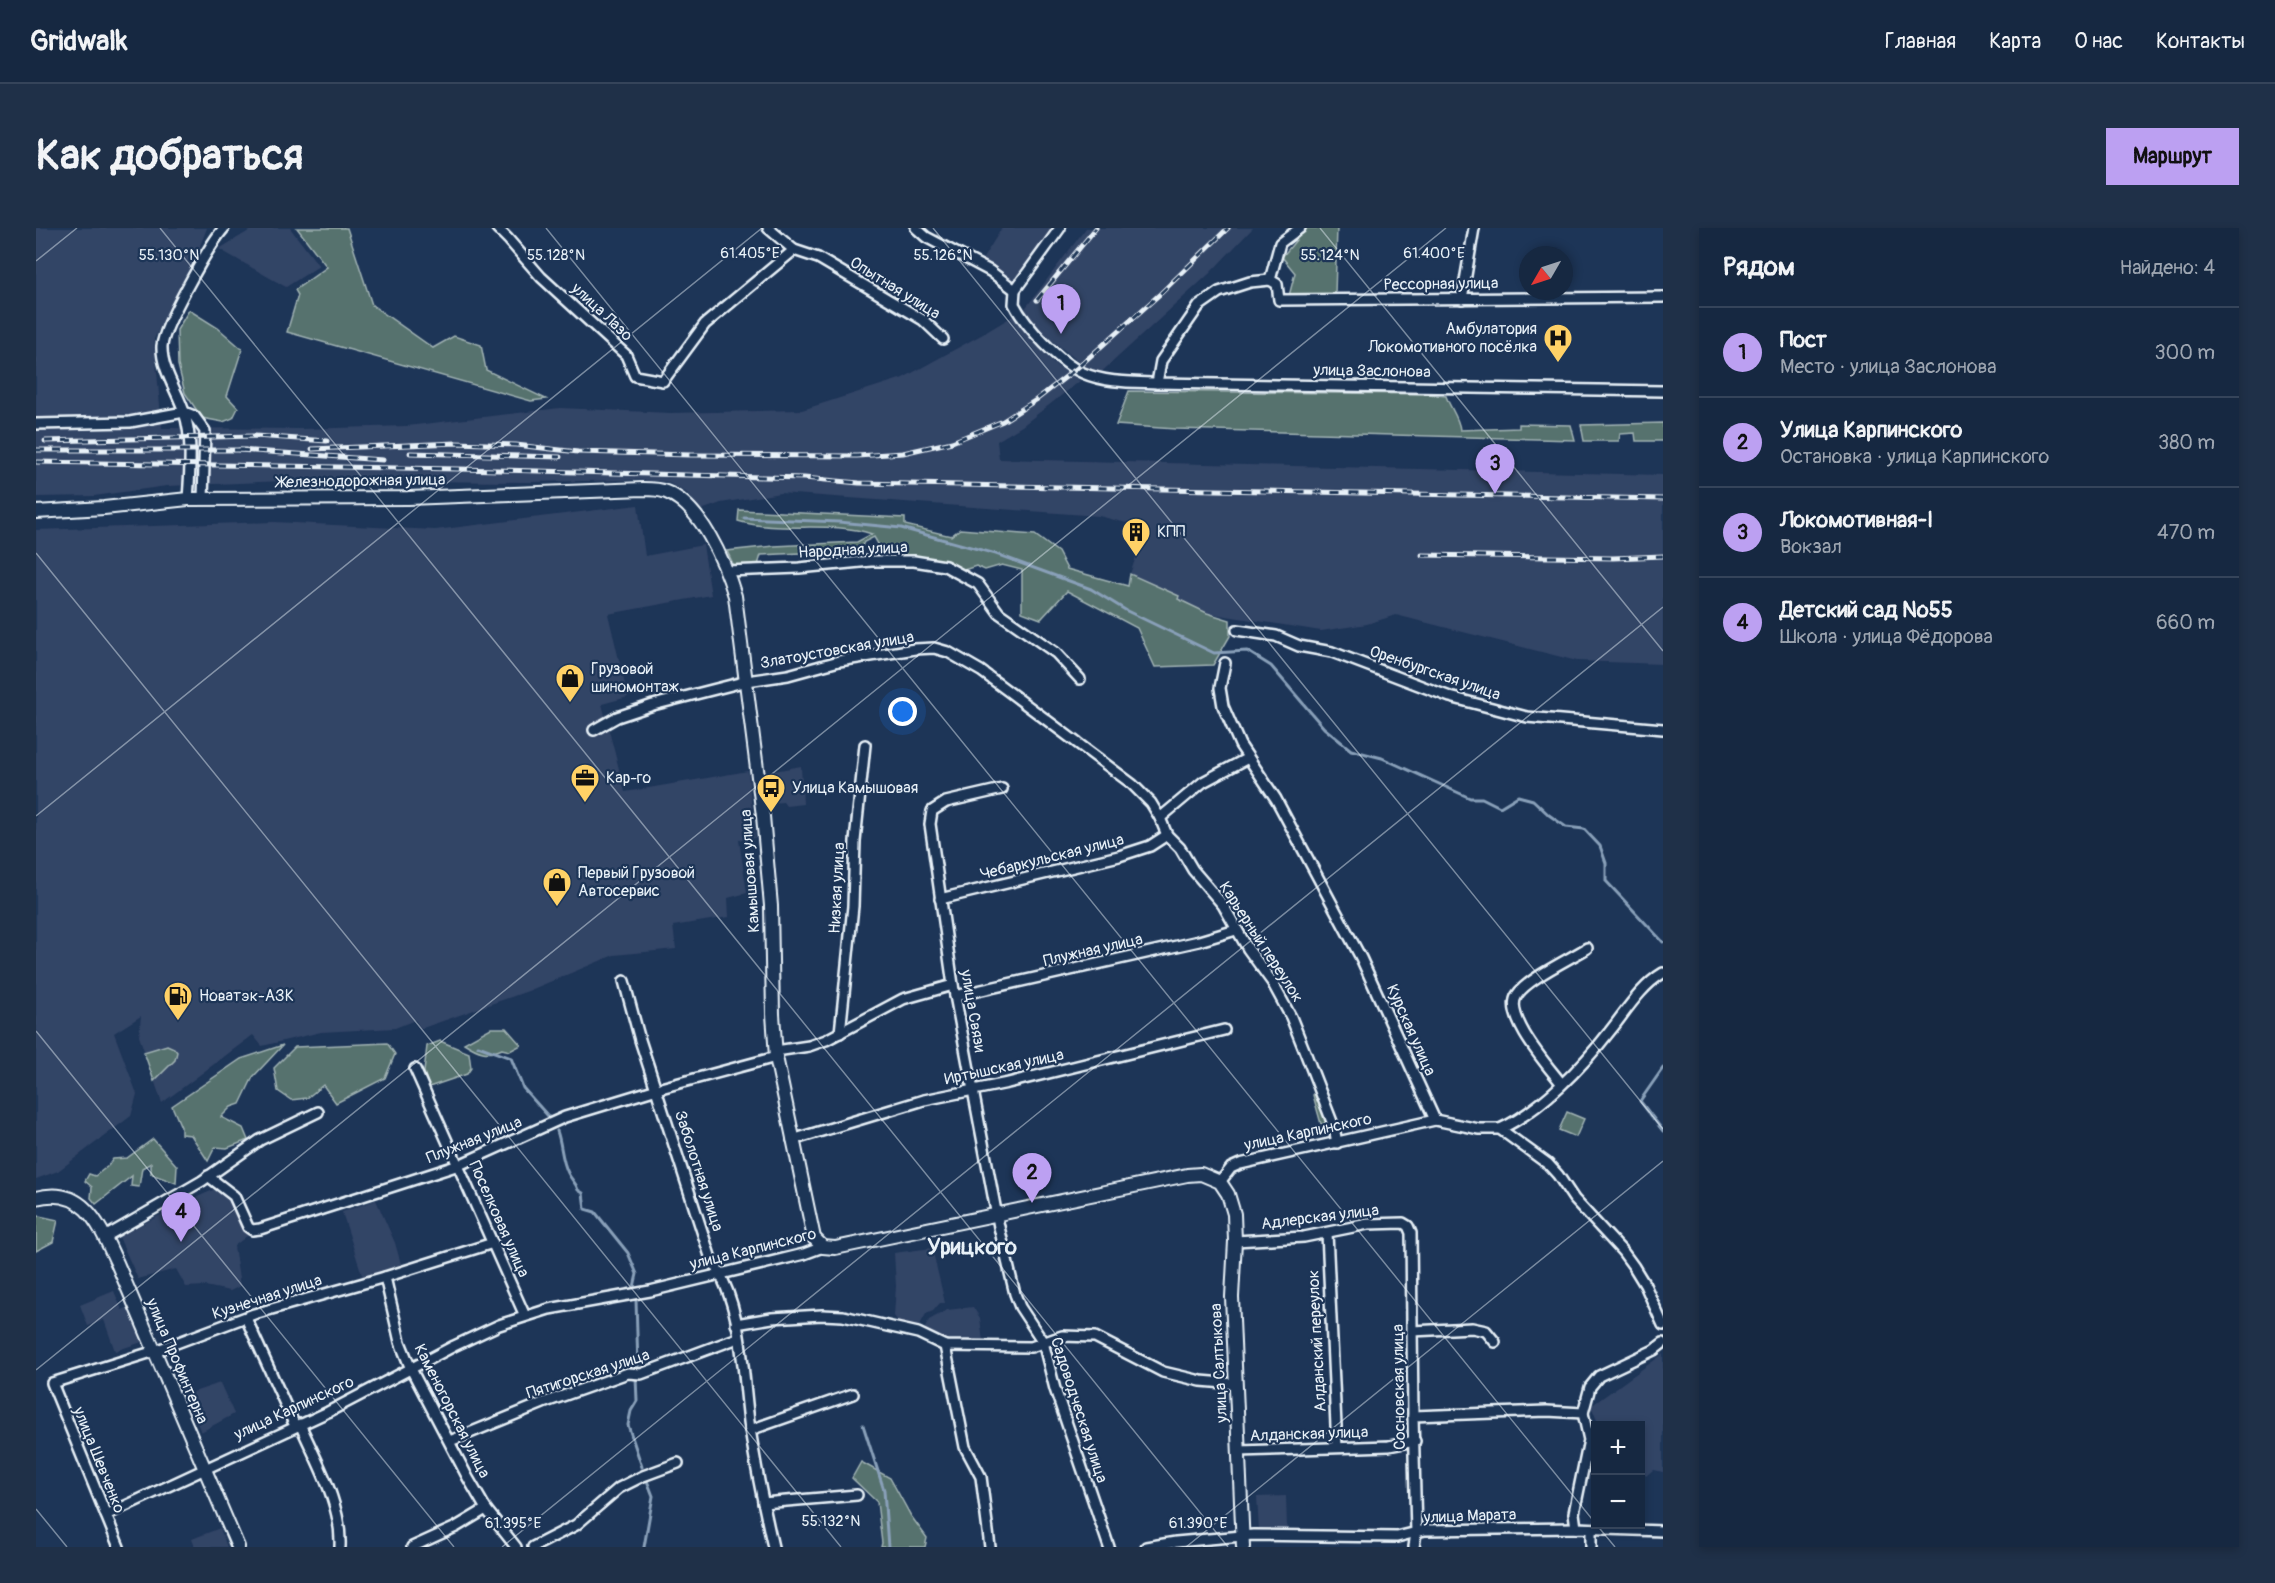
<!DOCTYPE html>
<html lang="ru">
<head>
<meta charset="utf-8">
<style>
  :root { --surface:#162841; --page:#1f3048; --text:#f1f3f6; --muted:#9ea6b1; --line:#35445a; --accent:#bca0f2 }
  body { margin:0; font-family:Pangolin,sans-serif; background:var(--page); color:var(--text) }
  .controls { position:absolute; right:18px; bottom:18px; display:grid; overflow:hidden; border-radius:0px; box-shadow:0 3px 9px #0003 }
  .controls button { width:54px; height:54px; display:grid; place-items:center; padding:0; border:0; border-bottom:2px solid var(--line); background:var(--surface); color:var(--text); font:30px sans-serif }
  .compass { position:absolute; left:1483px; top:18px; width:54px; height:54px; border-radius:50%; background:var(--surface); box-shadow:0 3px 9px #0003; rotate:231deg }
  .you { position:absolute; left:867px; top:484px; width:21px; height:21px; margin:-15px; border:4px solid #fff; border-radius:50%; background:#1a73e8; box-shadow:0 0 0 9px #1a73e833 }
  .badge { display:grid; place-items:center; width:39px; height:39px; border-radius:50%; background:var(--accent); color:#111; font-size:20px; font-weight:700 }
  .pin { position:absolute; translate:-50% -50px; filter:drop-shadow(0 2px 3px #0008) }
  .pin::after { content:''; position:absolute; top:32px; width:21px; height:18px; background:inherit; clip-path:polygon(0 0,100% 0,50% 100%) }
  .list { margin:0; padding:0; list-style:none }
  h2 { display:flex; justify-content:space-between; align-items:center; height:78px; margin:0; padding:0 24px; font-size:26px }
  h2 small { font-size:20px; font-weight:400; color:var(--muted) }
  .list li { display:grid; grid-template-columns:39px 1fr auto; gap:18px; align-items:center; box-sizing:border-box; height:90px; padding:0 24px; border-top:2px solid var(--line) }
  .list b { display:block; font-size:22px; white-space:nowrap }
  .list p { margin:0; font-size:20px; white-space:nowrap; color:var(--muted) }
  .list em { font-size:20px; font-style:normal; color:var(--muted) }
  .map { position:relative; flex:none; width:1627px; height:1319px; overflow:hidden; border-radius:0px }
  header { display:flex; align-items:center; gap:36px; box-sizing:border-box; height:84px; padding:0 30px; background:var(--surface); border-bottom:2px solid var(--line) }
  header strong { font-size:28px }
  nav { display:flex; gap:33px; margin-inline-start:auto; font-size:21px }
  .intro { display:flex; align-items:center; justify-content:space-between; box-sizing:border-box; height:144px; padding:0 36px }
  h1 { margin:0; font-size:42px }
  .button { padding:15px 27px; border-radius:0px; background:var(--accent); color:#111; font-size:21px; font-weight:700 }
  main { display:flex; gap:36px; padding:0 36px }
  aside { flex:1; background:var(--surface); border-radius:0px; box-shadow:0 3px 9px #0003 }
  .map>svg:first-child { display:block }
  .built { fill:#346 }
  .green { fill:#57726e; stroke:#a0b2b3; stroke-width:1.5 }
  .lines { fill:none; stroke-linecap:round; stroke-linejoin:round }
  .stream { stroke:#89a0b9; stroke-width:3 }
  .minor-casing { stroke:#e8f1f8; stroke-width:14 }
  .major-casing { stroke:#e8f1f8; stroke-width:16 }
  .minor { stroke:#1d3557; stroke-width:9 }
  .major { stroke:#1d3557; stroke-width:12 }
  .rail-casing { stroke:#e8f1f8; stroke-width:5 }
  .rail { stroke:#1d3557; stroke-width:3; stroke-dasharray:9; stroke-linecap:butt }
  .ticks { fill:none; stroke:#e8f1f8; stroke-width:1.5; stroke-opacity:0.45 }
  .labels { text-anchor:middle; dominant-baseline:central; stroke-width:4.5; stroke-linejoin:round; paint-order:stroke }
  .street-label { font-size:16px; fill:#e8f1f8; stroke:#1d3557 }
  .poi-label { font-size:16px; fill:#e8f1f8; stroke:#1d3557; text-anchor:start }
  .district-label { font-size:22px; font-weight:bold; fill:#e8f1f8; stroke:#1d3557 }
  .ticks-label { font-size:15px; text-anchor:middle; fill:#e8f1f8; stroke:#1d3557; stroke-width:4.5; stroke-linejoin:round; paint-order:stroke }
</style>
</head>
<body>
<header>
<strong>Gridwalk</strong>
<nav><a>Главная</a><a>Карта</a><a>О нас</a><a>Контакты</a></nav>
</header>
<div class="intro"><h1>Как добраться</h1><a class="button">Маршрут</a></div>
<main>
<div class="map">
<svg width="1627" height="1319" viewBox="0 0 1627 1319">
  <rect width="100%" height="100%" fill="#1d3557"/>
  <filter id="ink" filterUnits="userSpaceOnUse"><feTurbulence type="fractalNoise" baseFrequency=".0167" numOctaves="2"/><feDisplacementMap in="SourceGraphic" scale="12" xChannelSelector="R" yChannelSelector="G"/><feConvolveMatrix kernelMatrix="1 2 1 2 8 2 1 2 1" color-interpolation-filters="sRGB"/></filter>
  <g filter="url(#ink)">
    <g class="built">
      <polygon points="0,0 171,0 162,23 118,111 126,200 265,201 371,198 524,180 634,185 766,182 867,150 947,106 977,88 996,113 1018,136 1044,153 986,198 961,213 963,231 1627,247 1627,436 1541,433 1360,387 1331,396 1285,403 1171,385 1142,371 1143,368 1094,346 1110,300 1063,288 744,265 685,275 665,282 651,265 631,254 604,252 493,254 272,252 131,258 58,268 0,269"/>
      <polygon points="218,0 254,0 283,38 250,59 183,21"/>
      <polygon points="966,0 1020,0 982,57 946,32"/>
      <polygon points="1050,0 1217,0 1173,46 1061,148 1004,103 988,82"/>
      <polygon points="602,277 609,328 667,317 675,367 572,386 592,469 566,476 589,564 712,543 719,610 703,612 711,665 692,670 693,689 637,698 640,721 578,727 492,763 384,801 379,792 359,800 285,804 226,818 217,807 126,875 103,808 105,788 78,805 101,866 95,888 22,943 0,951 0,302 238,294 399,302"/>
      <polygon points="765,538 767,576 750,578 747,574 736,575 733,544"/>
      <polygon points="184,959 198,977 211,1008 198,1018 204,1058 194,1063 169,1058 150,1059 140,1041 102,1051 83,1009 141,978"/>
      <polygon points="340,972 359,1015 365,1036 327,1050 306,984"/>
      <polygon points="896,1020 909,1075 904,1075 897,1083 890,1086 882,1100 864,1096 858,1088 860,1058 858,1025"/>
      <polygon points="78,1063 86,1082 91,1080 106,1114 79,1123 68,1092 52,1098 44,1077"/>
      <polygon points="937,1079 944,1090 947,1114 909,1114 891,1107 889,1100 893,1092 911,1082"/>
      <polygon points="1627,1126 1627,1244 1617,1242 1610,1248 1605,1242 1604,1198 1563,1197 1555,1178"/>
      <polygon points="184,1155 198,1186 165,1204 149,1167"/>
      <polygon points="1250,1268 1251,1301 1223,1302 1221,1269"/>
      <polygon points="184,1300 191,1319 159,1319 156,1311"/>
    </g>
    <g class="green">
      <polygon points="261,0 311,0 336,77 397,120 418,108 445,117 450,142 510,171 495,173 251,104 262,67 259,62 291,39"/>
      <polygon points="1270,0 1301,0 1299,66 1253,68 1259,45 1246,29"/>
      <polygon points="153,82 182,100 206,121 191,168 202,180 197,190 187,194 166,190 149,165 142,137 141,102"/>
      <path d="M1093 163 1391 166 1410 168C1414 180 1423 190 1424 202L1483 200V196L1535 197 1539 212 1140 201 1080 197Z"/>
      <polygon points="1627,195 1627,213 1600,213 1599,205 1584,206 1583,213 1548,213 1545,197"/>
      <path d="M703 282 869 290V297L915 308 924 301 999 307 1022 324 1031 341 1092 358 1094 346 1143 368 1142 371 1171 385 1194 392V408L1177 437 1119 439 1101 400 1031 363 1005 391 986 384V342L966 337 949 342 940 338 928 342 845 321 838 309 828 314 824 322 725 327 722 337 698 338 691 323 738 318 821 314 836 306C793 292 745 306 702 293Z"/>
      <path d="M455 800H470L485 817 474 823 466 821C451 828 442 824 428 815Z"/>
      <polygon points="404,813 433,825 435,840 431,846 393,859 388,844 391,818"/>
      <polygon points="351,815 359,826 349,850 300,875 287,857 271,870 255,872 242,863 238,840 259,819"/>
      <polygon points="131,817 138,820 141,824 139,832 118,853 108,824"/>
      <polygon points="247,817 217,849 204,876 195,879 185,889 207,900 212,912 191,920 179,919 172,933 155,907 145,906 145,899 136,878 205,831"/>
      <polygon points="1283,865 1291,895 1285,896 1277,867"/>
      <polygon points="1531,884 1548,891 1540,909 1523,902"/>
      <polygon points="117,911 141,938 140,955 115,946 115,935 106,940 103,959 95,958 96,948 60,976 55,970 56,959 49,953 53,946 59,948 72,938 77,931 91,930"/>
      <polygon points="3,988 22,992 17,1014 0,1023 0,990"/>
      <polygon points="825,1234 854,1250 875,1288 891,1310 889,1319 845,1319 846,1315 841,1274 816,1250"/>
    </g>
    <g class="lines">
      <g class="stream">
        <polyline points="708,290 803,294 865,300 960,326 1055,361 1091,383 1178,425 1211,423 1235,438 1288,500 1315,522 1346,530 1434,570 1446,570 1464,579 1482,568 1497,572 1513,587 1530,599 1548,601 1564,618 1570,635 1570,653 1627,714"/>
        <polyline points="442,818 475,830 487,860 512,888"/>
        <polyline points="1627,840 1604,873 1627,903"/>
        <path d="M521 903C526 917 525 931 532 945 535 952 540 954 542 962L547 965 549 981 559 984 592 1025 601 1046 598 1059"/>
        <polyline points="600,1072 602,1139"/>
        <polyline points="600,1149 601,1173 595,1183 592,1197 606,1239"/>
        <polyline points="827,1197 848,1262 852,1319"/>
        <polyline points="608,1319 617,1268 610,1250"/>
      </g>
      <g class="minor-casing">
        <g id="minor">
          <polyline points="461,0 472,11 505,49 590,127 599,148 627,153 669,96 758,22"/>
          <polyline points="732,0 758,22 782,30 887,92 907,111"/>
          <polyline points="880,0 890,9 954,43 979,62"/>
          <path d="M1024 0 979 62 978 76C989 98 1024 135 1047 145 1070 155 1097 154 1121 155L1627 163"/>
          <polyline points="1234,52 1241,56 1243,72 1627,69"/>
          <polyline points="1426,71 1438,0"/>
          <polyline points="1121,155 1125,133 1163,78 1183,64 1214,54 1234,52 1244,15 1264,0"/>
          <polyline points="148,184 158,188 169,203 167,271"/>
          <polyline points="0,196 94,194 148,184"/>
          <path d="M152 271C154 244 157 210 148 184 142 164 125 141 126 118 128 97 173 17 188 0"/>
          <polyline points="691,343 763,340 835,333 878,333 909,338 942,356 963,385 1020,425 1044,451"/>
          <polyline points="1201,402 1240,408 1263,418 1296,424 1414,469 1491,489 1627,501"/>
          <polyline points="1189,435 1184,460 1187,478 1204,517 1240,571 1325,730 1399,892 1443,901 1464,901 1512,936 1522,947 1538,971 1587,1024 1598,1039 1609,1057 1627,1097"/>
          <polyline points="558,502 581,489 617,477 711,453 752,447 803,433 879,421 898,420 912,424 945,443 976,466 1096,556 1115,575 1124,590 1131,607 1144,620 1157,642 1187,677 1212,721 1236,754 1255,789 1269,824 1298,899 1301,915"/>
          <polyline points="966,561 910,574 896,583 894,596 917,757 963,999 979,1066 984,1079 1007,1114 1019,1161 1073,1319"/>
          <polyline points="1124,590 1167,554 1212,530"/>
          <polyline points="904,671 1083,628 1114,618 1131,607"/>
          <path d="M588 753 604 812 675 1031C708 1078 706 1145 714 1201 720 1240 728 1280 737 1319"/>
          <polyline points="919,768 1163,713 1200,702"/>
          <polyline points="804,805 817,678 819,613 829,517"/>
          <polyline points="740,823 773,818 790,812 867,771 917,757"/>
          <polyline points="379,841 489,1088"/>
          <path d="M1525 855C1512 838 1467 788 1481 767 1491 751 1534 731 1551 720"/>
          <path d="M1464 901C1504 883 1547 838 1574 803 1590 783 1605 758 1627 745"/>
          <polyline points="756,912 888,872 972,855 1188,802"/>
          <polyline points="172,948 198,968 212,999 216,1002 224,1001 423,937 529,889 621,861 740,829"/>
          <polyline points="1184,954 1195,940 1204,936 1399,892"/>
          <polyline points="1291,1005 1301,1219"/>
          <polyline points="69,1009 166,953 224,912 282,884"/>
          <polyline points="1199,1013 1268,1009 1332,996 1367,995 1372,998 1375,1005 1377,1188 1380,1305 1378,1319"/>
          <polyline points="349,1049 364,1114 375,1141 432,1250 450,1281 480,1319"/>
          <polyline points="210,1090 259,1198"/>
          <polyline points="700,1096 736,1090 786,1087 807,1088 882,1105 909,1118 995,1119 1026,1108 1059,1109 1127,1144 1165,1153 1200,1156"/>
          <polyline points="1376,1103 1436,1100 1450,1103 1459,1114"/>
          <polyline points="909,1118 929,1219 945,1249 954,1319"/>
          <polyline points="1377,1188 1511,1183 1547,1185"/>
          <path d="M264 1196C281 1235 306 1276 304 1319"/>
          <polyline points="714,1202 817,1166"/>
          <polyline points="414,1213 507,1175 592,1145 605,1146 702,1110"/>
          <polyline points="1203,1223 1353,1218 1379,1213"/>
          <polyline points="727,1275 821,1267"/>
          <polyline points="70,1287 292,1184 418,1118 463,1097 513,1081 614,1063 768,1026 787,1019"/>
          <polyline points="1540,1300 1538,1285 1553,1212 1547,1185 1554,1159 1563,1148 1618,1122 1627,1115"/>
          <polyline points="1555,1302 1555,1319"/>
          <polyline points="83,1319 16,1155 119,1123 218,1086 349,1049 457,1015"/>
          <polyline points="376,1319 420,1299 450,1281"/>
          <polyline points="497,1319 540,1297 583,1260 607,1248 642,1235"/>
          <polyline points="1110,1319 1140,1314 1217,1307 1361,1309 1389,1302 1540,1300 1627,1303"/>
        </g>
      </g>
      <g class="major-casing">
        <g id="major">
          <path d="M0 284 68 280 152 271 372 270 607 261C615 261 623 261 630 264 665 277 689 335 699 368L727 588 735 678 737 786 740 829 778 1010 787 1019 799 1020 1151 947 1165 946 1184 954 1192 966 1198 986 1199 1013 1196 1069 1207 1319"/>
          <path d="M0 970C49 957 64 999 81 1035L202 1319"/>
        </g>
      </g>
      <use href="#minor" class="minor"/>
      <use href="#major" class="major"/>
      <g class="rail-casing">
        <g id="rail">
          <polyline points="1001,72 1060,0"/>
          <polyline points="9,213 219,208 291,213"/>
          <polyline points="276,221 420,215 480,217 542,224 655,227 821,228 867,225 916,214 967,193 1000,172 1040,141 1124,66 1192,0"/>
          <polyline points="0,222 210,222"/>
          <polyline points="203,222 347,232"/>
          <polyline points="374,225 524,229"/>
          <polyline points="0,234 423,241 768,250 823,255 1627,271"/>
          <polyline points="1386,327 1577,330 1627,328"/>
        </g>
      </g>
      <use href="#rail" class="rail"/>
    </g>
  </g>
  <path class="ticks" d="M124 0 1192 1319M510 0 1560 1296M897 0 1627 901M1284 0 1627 423M0 33 41 0M0 325 805 1319M0 588 726 0M0 803 418 1319M0 1142 1410 0M0 1281 31 1319M1560 1296 1579 1319M466 1319 1627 379M1150 1319 1627 933"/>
  <defs>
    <g id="hospital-pin" transform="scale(1.5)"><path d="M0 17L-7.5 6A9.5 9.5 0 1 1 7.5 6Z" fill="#ffd166" stroke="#1d3557"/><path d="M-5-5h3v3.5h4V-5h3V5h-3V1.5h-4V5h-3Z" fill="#111"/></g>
    <g id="building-pin" transform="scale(1.5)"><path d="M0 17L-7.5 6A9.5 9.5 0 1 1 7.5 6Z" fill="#ffd166" stroke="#1d3557"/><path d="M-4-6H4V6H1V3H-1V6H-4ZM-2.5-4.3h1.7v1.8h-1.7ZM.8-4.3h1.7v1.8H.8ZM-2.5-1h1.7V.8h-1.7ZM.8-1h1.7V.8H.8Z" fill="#111"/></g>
    <g id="shop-pin" transform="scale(1.5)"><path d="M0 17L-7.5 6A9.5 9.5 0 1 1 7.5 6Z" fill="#ffd166" stroke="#1d3557"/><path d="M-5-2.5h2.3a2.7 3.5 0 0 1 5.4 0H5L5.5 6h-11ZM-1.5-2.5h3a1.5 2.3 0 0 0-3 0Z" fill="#111"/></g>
    <g id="office-pin" transform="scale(1.5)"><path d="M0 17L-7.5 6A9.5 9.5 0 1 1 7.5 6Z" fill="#ffd166" stroke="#1d3557"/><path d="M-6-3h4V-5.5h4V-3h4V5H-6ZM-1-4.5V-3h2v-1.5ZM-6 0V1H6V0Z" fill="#111"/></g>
    <g id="bus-pin" transform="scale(1.5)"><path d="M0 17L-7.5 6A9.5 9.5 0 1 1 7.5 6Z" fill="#ffd166" stroke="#1d3557"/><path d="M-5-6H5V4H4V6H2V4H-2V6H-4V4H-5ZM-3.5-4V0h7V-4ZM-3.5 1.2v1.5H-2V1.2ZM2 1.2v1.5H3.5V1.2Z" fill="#111"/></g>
    <g id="fuel-pin" transform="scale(1.5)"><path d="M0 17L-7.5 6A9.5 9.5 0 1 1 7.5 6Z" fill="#ffd166" stroke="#1d3557"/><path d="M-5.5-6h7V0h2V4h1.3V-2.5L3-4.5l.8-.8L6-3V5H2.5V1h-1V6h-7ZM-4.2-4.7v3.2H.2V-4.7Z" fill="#111"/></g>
  </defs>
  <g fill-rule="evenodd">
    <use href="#hospital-pin" x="1522" y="110"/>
    <use href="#building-pin" x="1100" y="304"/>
    <use href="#shop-pin" x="534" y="450"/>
    <use href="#office-pin" x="549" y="550"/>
    <use href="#bus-pin" x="735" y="560"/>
    <use href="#shop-pin" x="521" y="654"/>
    <use href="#fuel-pin" x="142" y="768"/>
  </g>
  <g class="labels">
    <g class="street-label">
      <text transform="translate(1405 56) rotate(-1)">Рессорная улица</text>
      <text transform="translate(859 60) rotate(32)">Опытная улица</text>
      <text transform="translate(566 84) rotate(43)">улица Лазо</text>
      <text transform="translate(1336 143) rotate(1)">улица Заслонова</text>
      <text transform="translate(325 253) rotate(-1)">Железнодорожная улица</text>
      <text transform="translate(817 322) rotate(-3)">Народная улица</text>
      <text transform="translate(801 422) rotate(-10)">Златоустовская улица</text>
      <text transform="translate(1399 445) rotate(19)">Оренбургская улица</text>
      <text transform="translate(1016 629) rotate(-14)">Чебаркульская улица</text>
      <text transform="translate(714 643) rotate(-94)">Камышовая улица</text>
      <text transform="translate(801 660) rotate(-87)">Низкая улица</text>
      <text transform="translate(1225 714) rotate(57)">Карьерный переулок</text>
      <text transform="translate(1057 722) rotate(-13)">Плужная улица</text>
      <text transform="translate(937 783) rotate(80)">улица Связи</text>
      <text transform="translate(1375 802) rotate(66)">Курская улица</text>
      <text transform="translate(968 839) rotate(-12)">Иртышская улица</text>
      <text transform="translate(1272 904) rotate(-12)">улица Карпинского</text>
      <text transform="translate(438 912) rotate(-22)">Плужная улица</text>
      <text transform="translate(663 943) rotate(72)">Заболотная улица</text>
      <text transform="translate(1284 989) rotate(-7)">Адлерская улица</text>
      <text transform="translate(463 991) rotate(66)">Поселковая улица</text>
      <text transform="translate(717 1021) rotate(-14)">улица Карпинского</text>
      <text transform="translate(231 1069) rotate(-18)">Кузнечная улица</text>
      <text transform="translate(1281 1113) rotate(-93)">Алданский переулок</text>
      <text transform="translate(141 1133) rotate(67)">улица Профинтерна</text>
      <text transform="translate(1183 1135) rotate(-93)">улица Салтыкова</text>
      <text transform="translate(552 1146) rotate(-18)">Пятигорская улица</text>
      <text transform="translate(1363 1159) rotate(-91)">Сосновская улица</text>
      <text transform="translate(258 1180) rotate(-25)">улица Карпинского</text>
      <text transform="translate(1043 1182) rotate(72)">Садоводческая улица</text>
      <text transform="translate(416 1183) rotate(63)">Каменогорская улица</text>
      <text transform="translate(1273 1206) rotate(-2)">Алданская улица</text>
      <text transform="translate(63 1232) rotate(68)">улица Шевченко</text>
      <text transform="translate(1434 1288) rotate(-2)">улица Марата</text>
    </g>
    <g class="poi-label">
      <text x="1501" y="101" text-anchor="end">Амбулатория<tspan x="1501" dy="18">Локомотивного посёлка</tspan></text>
      <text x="1121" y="304">КПП</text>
      <text x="555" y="441">Грузовой<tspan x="555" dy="18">шиномонтаж</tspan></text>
      <text x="570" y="550">Кар-го</text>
      <text x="756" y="560">Улица Камышовая</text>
      <text x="542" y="645">Первый Грузовой<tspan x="542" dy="18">Автосервис</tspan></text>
      <text x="163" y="768">Новатэк-АЗК</text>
    </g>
    <g class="district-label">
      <text x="936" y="1019">Урицкого</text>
    </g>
  </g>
  <g class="ticks-label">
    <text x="714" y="30">61.405°E</text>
    <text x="1398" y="30">61.400°E</text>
    <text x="907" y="32">55.126°N</text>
    <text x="133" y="32">55.130°N</text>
    <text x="520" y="32">55.128°N</text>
    <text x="1294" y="32">55.124°N</text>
    <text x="795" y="1298">55.132°N</text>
    <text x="477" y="1300">61.395°E</text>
    <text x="1162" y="1300">61.390°E</text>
  </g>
</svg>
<div class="controls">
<button>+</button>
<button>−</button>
</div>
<svg class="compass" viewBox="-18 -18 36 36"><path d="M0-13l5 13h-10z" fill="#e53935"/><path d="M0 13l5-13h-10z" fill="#9ea6b1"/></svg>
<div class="you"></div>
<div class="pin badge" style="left:1025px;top:106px">1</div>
<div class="pin badge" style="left:996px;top:975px">2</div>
<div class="pin badge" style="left:1459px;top:266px">3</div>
<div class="pin badge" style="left:145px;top:1014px">4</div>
</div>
<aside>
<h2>Рядом<small>Найдено: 4</small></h2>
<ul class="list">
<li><span class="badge">1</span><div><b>Пост</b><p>Место · улица Заслонова</p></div><em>300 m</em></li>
<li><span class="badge">2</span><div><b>Улица Карпинского</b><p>Остановка · улица Карпинского</p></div><em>380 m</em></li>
<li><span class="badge">3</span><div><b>Локомотивная-I</b><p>Вокзал</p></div><em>470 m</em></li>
<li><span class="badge">4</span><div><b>Детский сад №55</b><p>Школа · улица Фёдорова</p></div><em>660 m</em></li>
</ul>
</aside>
</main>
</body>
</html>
